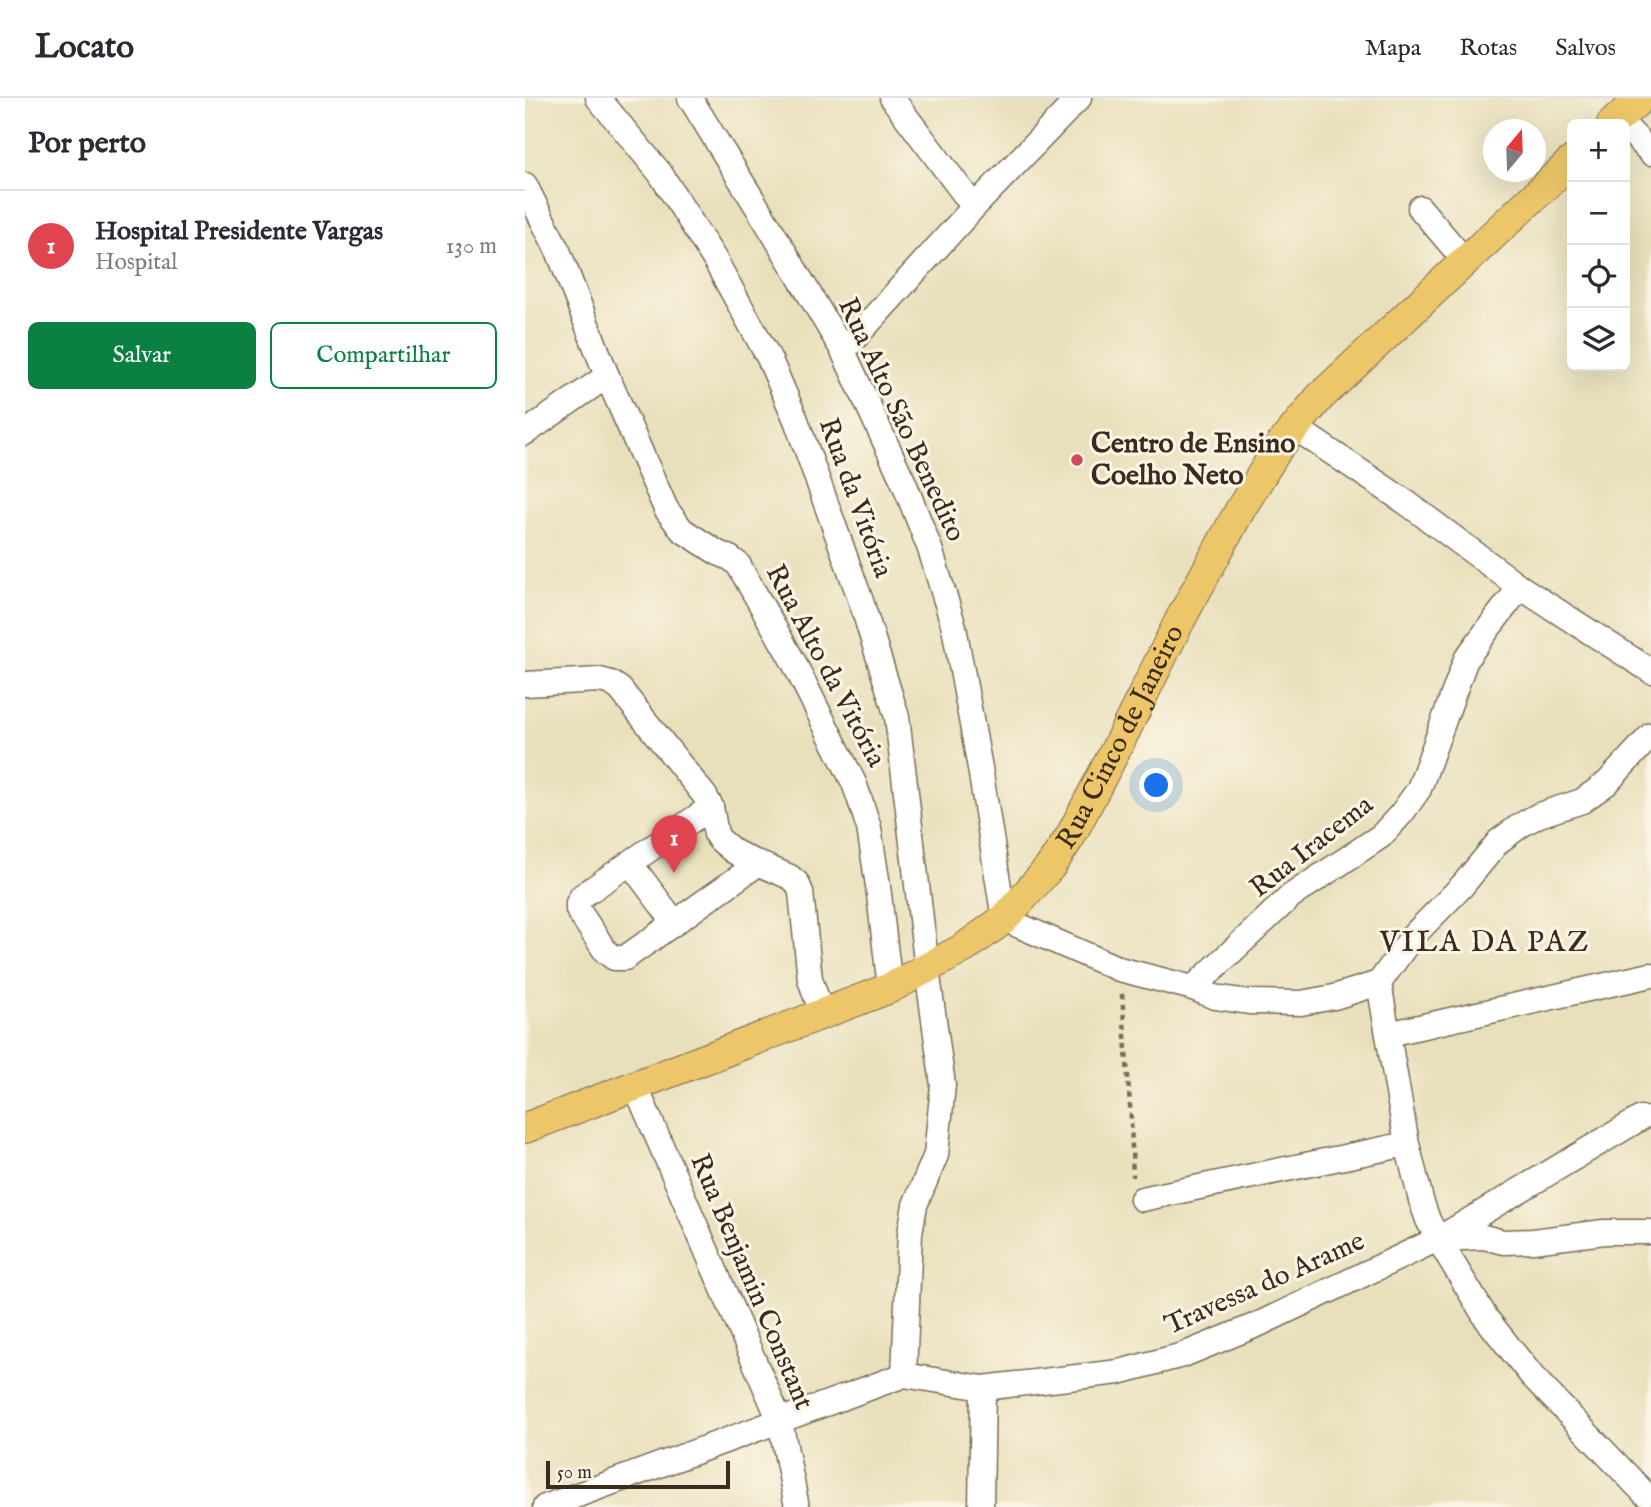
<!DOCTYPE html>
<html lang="pt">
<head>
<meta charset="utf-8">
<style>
  :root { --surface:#fff; --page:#f7f7f7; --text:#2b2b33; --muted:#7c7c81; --line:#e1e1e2; --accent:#0b8043 }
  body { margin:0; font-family:"IM FELL English",serif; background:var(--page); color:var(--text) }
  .controls { position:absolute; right:21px; top:21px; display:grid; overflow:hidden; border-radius:10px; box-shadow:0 7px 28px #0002 }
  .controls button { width:63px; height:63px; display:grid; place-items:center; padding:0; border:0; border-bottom:2px solid var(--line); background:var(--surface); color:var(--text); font:35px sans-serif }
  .compass { position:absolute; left:958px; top:21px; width:63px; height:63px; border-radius:50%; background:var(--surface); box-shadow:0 7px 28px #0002; rotate:19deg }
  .scale { position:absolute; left:21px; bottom:18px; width:184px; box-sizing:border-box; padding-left:7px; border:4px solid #3b2a1e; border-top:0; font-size:19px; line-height:24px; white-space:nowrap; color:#3b2a1e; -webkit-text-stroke:5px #fcf5e5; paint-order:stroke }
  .you { position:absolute; left:632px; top:688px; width:24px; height:24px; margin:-18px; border:5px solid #fff; border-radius:50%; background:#1a73e8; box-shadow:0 0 0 10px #1a73e833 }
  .badge { display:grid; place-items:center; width:46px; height:46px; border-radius:50%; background:var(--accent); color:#fff; font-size:23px; font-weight:700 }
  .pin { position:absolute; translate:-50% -58px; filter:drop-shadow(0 2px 4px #0008) }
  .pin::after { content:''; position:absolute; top:37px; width:24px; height:21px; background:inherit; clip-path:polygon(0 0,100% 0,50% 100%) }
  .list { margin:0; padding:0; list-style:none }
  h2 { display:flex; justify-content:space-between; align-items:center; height:91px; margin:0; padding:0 28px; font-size:30px }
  h2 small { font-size:23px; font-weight:400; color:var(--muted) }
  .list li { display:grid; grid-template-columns:46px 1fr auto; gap:21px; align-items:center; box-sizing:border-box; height:112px; padding:0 28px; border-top:2px solid var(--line) }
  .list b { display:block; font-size:26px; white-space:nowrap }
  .list p { margin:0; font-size:23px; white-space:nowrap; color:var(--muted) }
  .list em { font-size:23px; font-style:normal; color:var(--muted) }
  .actions { display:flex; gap:14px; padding:21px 28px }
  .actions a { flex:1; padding:16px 0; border:2px solid var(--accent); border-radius:10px; text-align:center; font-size:24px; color:var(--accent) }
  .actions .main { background:var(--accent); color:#fff }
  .icon { flex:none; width:38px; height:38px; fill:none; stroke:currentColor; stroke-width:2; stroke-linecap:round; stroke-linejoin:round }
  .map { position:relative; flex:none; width:1126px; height:1409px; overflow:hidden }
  header { display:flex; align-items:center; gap:42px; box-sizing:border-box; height:98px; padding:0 35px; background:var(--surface); border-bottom:2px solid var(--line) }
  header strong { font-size:33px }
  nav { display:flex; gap:38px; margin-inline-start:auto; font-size:24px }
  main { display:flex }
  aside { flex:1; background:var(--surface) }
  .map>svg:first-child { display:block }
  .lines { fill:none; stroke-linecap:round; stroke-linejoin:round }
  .stream { stroke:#5cbeda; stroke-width:7 }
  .minor-casing { stroke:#786a55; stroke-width:27 }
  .major-casing { stroke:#786a55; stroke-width:32 }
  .path { stroke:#786a55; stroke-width:4.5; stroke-dasharray:5 5; stroke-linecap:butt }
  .minor { stroke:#fff; stroke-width:24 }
  .major { stroke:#ecc669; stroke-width:30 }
  .poi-dot { fill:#d1495b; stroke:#fcf5e5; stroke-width:2.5 }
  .labels { text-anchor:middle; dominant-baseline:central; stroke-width:6; stroke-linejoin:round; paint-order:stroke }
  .street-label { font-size:28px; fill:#3b2a1e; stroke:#fcf5e5 }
  .poi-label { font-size:28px; font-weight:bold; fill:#3b2a1e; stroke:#fcf5e5; text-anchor:start }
  .neighbourhood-label { font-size:30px; letter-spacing:2px; fill:#3b2a1e; stroke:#fcf5e5 }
</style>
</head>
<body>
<header>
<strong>Locato</strong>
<nav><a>Mapa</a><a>Rotas</a><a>Salvos</a></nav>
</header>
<main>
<aside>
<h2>Por perto<small></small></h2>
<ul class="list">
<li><span class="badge" style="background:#e0444e">1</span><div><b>Hospital Presidente Vargas</b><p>Hospital</p></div><em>130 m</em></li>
</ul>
<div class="actions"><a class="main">Salvar</a><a>Compartilhar</a></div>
</aside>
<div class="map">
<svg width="1126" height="1409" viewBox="0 0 1126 1409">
  <rect width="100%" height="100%" fill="#fcf5e5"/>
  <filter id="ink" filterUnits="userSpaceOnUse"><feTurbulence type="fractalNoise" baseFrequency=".0143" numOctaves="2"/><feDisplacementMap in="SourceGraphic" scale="14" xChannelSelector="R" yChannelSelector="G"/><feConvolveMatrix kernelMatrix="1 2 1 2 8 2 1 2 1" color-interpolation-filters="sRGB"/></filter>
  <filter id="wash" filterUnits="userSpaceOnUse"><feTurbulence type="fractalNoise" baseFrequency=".00686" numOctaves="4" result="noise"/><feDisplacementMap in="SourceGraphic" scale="28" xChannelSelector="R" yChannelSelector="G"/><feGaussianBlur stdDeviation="1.57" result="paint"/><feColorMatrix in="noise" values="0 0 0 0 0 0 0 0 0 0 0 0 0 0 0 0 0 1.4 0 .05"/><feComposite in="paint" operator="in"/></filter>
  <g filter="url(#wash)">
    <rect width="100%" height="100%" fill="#e8e0bc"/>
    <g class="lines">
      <polyline class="stream" points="1125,1409 1126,1408"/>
    </g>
  </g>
  <g filter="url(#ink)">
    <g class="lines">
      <g class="minor-casing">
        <g id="minor">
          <polyline points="73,0 135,75 190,162 244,260 271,322 336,503 372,619 402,871 418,987 411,1057 390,1107 385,1135 379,1277"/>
          <polyline points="165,0 247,133 318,253 379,385 405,451 429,529 455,670 479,821 594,871 668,890 690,899 724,904 776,905 809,899 854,885"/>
          <polyline points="367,0 449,109"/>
          <polyline points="1100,28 1126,55"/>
          <polyline points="0,87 34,155 82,278 141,411 157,432 193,455 205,460 213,466 268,563 329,685 335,702 344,730 353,788 365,890"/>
          <polyline points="895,110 940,163"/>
          <polyline points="318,253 449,109 554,0"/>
          <polyline points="769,329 882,405 995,489 1126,573"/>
          <polyline points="0,335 82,278"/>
          <polyline points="0,586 75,582 86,585 95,591 180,698 186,709 191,736 194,741 208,753 223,761 265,779 272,785 276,794 277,804 285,881 297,916"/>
          <polyline points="186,709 57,798 53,805 53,812 81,854 89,860 100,860 234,765"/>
          <polyline points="105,765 150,825"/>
          <polyline points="854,885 882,1046 896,1102 903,1122 913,1141 961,1220 1007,1278 1120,1396"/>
          <polyline points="854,885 887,839 937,788 974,743 996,727 1014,717 1057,703 1082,685 1126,637"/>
          <polyline points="668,890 766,798 856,738 877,715 894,691 941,561 963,531 995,489"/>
          <polyline points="863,936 1126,877"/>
          <polyline points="110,987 255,1323 272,1409"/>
          <polyline points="617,1101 882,1046"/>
          <polyline points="917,1141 959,1139 978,1144 1008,1143 1079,1134 1126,1134"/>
          <polyline points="20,1409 379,1277 458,1290 594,1274 658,1257 734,1226 913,1141 1116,1020"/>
          <polyline points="456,1409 458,1290"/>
        </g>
      </g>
      <g class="major-casing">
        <g id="major">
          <polyline points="1087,26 1116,0"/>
          <path id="s1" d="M0 1030 365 890 439 850 479 821 525 769 545 739 590 653 654 524 715 412 753 350 795 299 1047 63"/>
        </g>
      </g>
      <polyline class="path" points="597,896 606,1021 608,1079"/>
      <use href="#minor" class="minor"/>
      <use href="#major" class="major"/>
    </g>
  </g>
  <circle class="poi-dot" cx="552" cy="362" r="7"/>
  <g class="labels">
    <g class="street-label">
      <text transform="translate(376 322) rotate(65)">Rua Alto São Benedito</text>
      <text transform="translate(330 400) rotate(70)">Rua da Vitória</text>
      <text transform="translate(300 568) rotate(62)">Rua Alto da Vitória</text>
      <text stroke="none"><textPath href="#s1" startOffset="742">Rua Cinco de Janeiro</textPath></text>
      <text transform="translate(787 749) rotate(-38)">Rua Iracema</text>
      <text transform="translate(226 1184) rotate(67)">Rua Benjamin Constant</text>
      <text transform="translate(740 1186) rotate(-24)">Travessa do Arame</text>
    </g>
    <g class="poi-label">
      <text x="566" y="346">Centro de Ensino<tspan x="566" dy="32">Coelho Neto</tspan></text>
    </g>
    <g class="neighbourhood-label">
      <text x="960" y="845">VILA DA PAZ</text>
    </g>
  </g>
</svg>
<div class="controls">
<button>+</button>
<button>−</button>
<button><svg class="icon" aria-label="locate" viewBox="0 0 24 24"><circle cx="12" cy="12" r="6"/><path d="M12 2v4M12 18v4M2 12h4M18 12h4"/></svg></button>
<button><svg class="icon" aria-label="layers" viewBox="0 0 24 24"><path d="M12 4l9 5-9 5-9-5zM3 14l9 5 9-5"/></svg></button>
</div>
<svg class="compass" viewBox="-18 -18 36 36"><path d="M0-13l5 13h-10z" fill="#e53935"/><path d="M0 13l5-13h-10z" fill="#7c7c81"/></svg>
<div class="scale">50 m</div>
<div class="you"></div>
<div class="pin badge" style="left:149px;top:775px;background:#e0444e">1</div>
</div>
</main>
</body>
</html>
